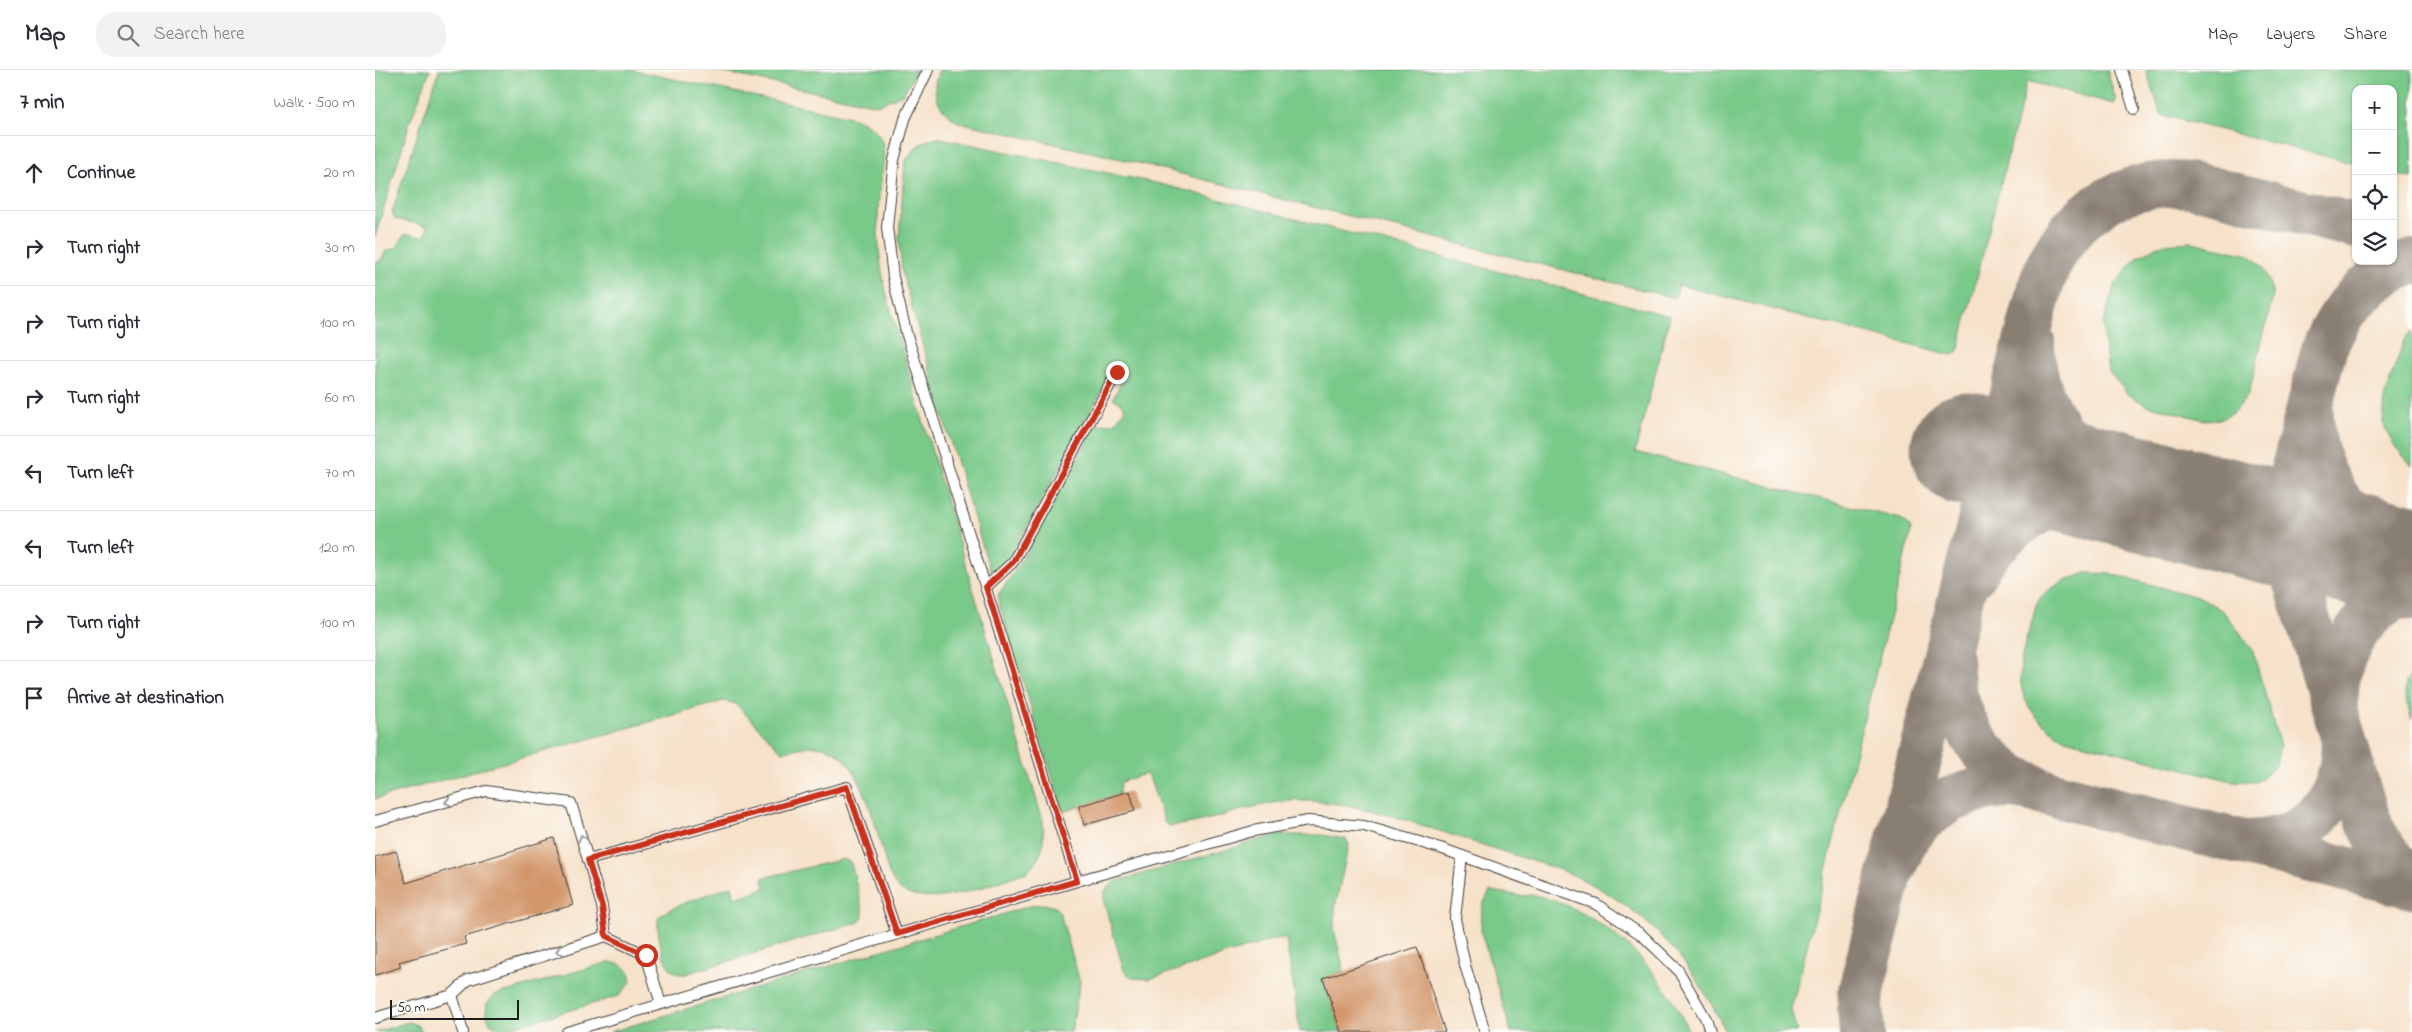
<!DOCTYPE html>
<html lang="en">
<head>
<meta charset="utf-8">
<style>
  :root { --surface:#fff; --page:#f2f2f3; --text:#2b2b33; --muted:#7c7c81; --line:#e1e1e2 }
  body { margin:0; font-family:"Indie Flower",sans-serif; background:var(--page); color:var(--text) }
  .controls { position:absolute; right:15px; top:15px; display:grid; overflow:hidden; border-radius:10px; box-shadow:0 1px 4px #0004 }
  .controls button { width:45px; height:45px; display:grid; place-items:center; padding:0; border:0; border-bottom:1px solid var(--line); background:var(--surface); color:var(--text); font:25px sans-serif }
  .scale { position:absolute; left:15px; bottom:12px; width:129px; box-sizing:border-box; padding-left:5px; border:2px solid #1c1c1c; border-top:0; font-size:14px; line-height:18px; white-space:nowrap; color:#1c1c1c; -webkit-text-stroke:4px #fdfcf7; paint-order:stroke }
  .stop { position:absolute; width:15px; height:15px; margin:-11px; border:4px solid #c8321e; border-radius:50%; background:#fff }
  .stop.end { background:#c8321e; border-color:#fff; box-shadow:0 1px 5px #0008 }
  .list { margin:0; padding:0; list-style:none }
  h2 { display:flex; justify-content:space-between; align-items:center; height:65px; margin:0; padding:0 20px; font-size:21px }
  h2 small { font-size:16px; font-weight:400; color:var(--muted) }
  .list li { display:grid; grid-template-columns:32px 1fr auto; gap:15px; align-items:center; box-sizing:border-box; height:75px; padding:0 20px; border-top:1px solid var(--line) }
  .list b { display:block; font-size:19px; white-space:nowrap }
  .list em { font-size:16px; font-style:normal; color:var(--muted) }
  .icon { flex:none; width:28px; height:28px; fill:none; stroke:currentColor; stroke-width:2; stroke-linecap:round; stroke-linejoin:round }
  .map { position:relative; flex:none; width:2037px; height:962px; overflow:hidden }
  header { display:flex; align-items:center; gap:30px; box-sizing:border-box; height:70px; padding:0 25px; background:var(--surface); border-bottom:1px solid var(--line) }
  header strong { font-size:24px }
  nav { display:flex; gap:28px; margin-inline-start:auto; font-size:18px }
  .search { width:350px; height:45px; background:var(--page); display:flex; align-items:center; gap:12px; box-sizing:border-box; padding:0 18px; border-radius:20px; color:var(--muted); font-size:19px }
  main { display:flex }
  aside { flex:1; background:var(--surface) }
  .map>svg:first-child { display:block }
  .green { fill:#79c989; stroke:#4a7252 }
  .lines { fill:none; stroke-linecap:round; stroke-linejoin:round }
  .taxiway { stroke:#897e72; stroke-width:46 }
  .runway { stroke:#897e72; stroke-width:115 }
  .building { fill:#d2966a }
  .lane-casing { stroke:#3d3a36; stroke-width:12 }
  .lane { stroke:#fff; stroke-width:10 }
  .oneway { stroke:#999 }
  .route { stroke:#c8321e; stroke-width:6 }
</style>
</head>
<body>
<header>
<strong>Map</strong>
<div class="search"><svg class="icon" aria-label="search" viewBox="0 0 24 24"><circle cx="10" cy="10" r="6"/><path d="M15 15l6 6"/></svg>Search here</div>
<nav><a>Map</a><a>Layers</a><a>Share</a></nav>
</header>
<main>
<aside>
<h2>7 min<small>Walk · 500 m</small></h2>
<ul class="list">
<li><svg class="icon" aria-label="ahead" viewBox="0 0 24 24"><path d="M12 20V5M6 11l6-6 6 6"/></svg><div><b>Continue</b></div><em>20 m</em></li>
<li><svg class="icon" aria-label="right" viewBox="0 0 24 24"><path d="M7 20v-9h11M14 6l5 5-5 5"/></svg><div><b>Turn right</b></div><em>30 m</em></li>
<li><svg class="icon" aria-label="right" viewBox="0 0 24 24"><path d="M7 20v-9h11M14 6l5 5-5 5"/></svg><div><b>Turn right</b></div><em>100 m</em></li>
<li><svg class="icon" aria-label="right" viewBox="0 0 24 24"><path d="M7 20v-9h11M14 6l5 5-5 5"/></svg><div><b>Turn right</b></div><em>60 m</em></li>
<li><svg class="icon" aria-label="left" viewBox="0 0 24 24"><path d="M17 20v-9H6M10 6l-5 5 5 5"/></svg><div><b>Turn left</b></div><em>70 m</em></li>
<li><svg class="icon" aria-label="left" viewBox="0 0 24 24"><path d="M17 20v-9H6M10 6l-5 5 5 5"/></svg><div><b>Turn left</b></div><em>120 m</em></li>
<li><svg class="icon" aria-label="right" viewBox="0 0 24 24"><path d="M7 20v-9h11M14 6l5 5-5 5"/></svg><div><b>Turn right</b></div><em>100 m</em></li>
<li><svg class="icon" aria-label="arrive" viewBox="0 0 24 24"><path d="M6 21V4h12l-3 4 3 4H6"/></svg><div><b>Arrive at destination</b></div></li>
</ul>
</aside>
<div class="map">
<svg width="2037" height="962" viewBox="0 0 2037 962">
  <rect width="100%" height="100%" fill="#fdfcf7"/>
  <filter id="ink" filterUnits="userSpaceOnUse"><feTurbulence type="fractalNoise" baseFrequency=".02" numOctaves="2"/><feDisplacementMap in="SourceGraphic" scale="10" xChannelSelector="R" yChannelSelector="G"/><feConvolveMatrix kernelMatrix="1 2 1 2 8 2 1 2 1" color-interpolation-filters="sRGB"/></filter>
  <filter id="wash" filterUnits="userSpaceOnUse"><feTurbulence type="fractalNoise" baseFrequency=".0096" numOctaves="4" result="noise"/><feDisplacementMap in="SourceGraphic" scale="20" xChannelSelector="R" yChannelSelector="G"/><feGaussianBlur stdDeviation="1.12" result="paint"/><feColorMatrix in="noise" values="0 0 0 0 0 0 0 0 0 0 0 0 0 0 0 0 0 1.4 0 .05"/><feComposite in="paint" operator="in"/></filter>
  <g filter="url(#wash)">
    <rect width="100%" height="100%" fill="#f6e1c9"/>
    <g class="green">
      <polygon points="0,0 55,0 35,52 0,167"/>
      <path d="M64 0H256L476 47C488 51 503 59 507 72 512 88 505 109 504 125 501 162 504 197 514 233 563 406 616 578 668 751 669 772 669 787 652 802 620 812 551 844 522 817 519 814 517 808 514 804 503 770 490 689 452 678 438 673 421 679 407 682L361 634 349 631 0 729V192H5L11 181 22 178 29 165C37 162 44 170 51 165L52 156 20 149 17 142Z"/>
      <polygon points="337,0 542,0 528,24 502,35"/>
      <path d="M564 0H1732L1741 31 1739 34 1652 11 1583 282 1577 285 1304 215 1300 228 755 91 583 52C564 40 554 22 564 0Z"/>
      <polygon points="1771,0 2037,0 2037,108 2018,104 2018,19 1981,19 1981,94 1786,45"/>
      <path d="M565 68 785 114 1295 246 1260 382 1526 449 1535 457 1536 462 1416 940 1422 962H1351C1315 888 1272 839 1196 804 1184 799 1170 795 1157 791 1129 782 1102 773 1074 764 1024 748 970 729 916 731 874 733 835 754 794 756L790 753 774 707 770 704 746 712 744 724 688 742 623 530 624 523 642 498 721 355 740 353 750 339 747 334 738 328 746 313 744 307 749 297 741 295 633 491 628 498 615 500 573 364 527 203 524 167 530 92 542 76 555 69Z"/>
      <polygon points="1817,172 1874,185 1886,195 1894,210 1898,227 1874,323 1861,341 1846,349 1830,350 1771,335 1753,324 1733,301 1730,280 1728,254 1740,214 1762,187 1787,174"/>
      <polygon points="2037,262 2037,396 2018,374 2008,353 2010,325 2029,270"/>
      <path d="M1711 503 1736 504 1827 528 1848 541 1866 564 1878 582 1905 676 1901 695 1882 712 1857 711 1690 669C1642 641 1637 609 1655 558 1658 549 1660 533 1667 526 1679 514 1695 509 1711 503Z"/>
      <polygon points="2037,604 2037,650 2030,626 2031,610"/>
      <polygon points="902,765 947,765 971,769 974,774 960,837 959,859 969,901 948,908 966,962 925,962 911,868 900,869 775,909 758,908 749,901 728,829 730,821 739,812"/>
      <path d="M469 789 476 793 488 841V847L484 852 311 904C303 905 296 901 292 894 287 886 279 851 285 846 300 834 338 823 357 816L360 828 390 818 387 808Z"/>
      <path d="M1115 821C1125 822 1135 824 1145 826 1151 826 1158 824 1164 826 1232 844 1287 899 1314 962H1136L1106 862 1107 836Z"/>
      <polygon points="669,834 680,837 685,843 705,912 696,962 235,962 658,835"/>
      <path d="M234 892C247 894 255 897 256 912L244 926 127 960 115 953 111 943 112 933 120 925Z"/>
      <polygon points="33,952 42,955 48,962 0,962"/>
    </g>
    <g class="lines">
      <g class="taxiway">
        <path d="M1936 345C1937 408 1979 465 2037 487"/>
        <path d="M1597 506C1621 464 1667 429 1716 427 1740 425 1765 429 1789 430 1769 423 1746 417 1729 405 1687 378 1656 322 1657 272"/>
        <path d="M1961 636C1958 583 1989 538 2037 518"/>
        <path d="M1969 670 1920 507 1913 451 1915 413 1949 279C1966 238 1994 206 2037 192"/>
        <polyline points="1673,723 2037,816"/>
        <path d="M1870 773C1934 773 1969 732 1969 670 1984 720 1992 776 2037 809"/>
        <path d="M1515 804 1665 218C1684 156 1733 114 1799 114 1823 114 1847 122 1870 128 1907 137 1944 147 1981 156"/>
        <path d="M1487 962 1485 937 1486 920 1515 804 1530 771 1545 751 1574 730 1613 717 1641 716 1673 723C1659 717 1644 712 1632 703 1595 677 1576 633 1575 589"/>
      </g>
      <polyline class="runway" points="1593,379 2037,493"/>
    </g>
    <g id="blocks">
      <g class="building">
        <polygon points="755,721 760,741 709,755 704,736"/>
        <polygon points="179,768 198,835 89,867 91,874 24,892 26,897 0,905 0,787 21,781 31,813"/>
        <polygon points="1042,877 1070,962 966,962 948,908"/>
      </g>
    </g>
  </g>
  <g filter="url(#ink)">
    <use href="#blocks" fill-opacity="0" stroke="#3d3a36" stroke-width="1"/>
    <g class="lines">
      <g class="lane-casing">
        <g id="lane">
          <polyline points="553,0 530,49 519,90 512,157 518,207 531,262 702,811"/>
          <polyline points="1747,0 1759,39"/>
          <polyline points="611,517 638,492 742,302"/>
          <polyline points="0,751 111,721 196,733 227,836 231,866"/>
          <polyline points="1087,786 1080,849 1090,895 1110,962"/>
          <polyline points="213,790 472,717 522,864"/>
          <polyline points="0,948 77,925"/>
          <polyline points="88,962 77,925 93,910 231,866 271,885 286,934"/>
          <polyline points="192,962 702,811 878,761 933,751 989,756 1065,778 1221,834 1267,865 1303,900 1331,949 1335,962"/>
        </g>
      </g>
      <use href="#lane" class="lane"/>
    </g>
    <defs><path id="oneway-chevron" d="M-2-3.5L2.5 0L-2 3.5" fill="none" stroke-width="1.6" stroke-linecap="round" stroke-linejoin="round" transform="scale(1.25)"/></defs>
    <g class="oneway">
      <use href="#oneway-chevron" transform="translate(73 732) rotate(165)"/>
      <use href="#oneway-chevron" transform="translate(207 768) rotate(-107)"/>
      <use href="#oneway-chevron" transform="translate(184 881) rotate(162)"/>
    </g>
  </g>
  <g class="lines" filter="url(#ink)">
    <polyline class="route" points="271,885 231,866 227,836 213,790 472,717 522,864 702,811 611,517 638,492 742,302"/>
  </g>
</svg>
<div class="controls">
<button>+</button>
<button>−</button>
<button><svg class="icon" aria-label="locate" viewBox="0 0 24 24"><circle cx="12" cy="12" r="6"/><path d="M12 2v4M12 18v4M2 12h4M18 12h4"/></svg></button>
<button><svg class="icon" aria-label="layers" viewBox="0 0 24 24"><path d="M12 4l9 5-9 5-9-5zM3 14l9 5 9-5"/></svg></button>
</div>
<div class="scale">50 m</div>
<div class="stop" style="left:271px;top:885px"></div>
<div class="stop end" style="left:742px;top:302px"></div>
</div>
</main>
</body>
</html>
